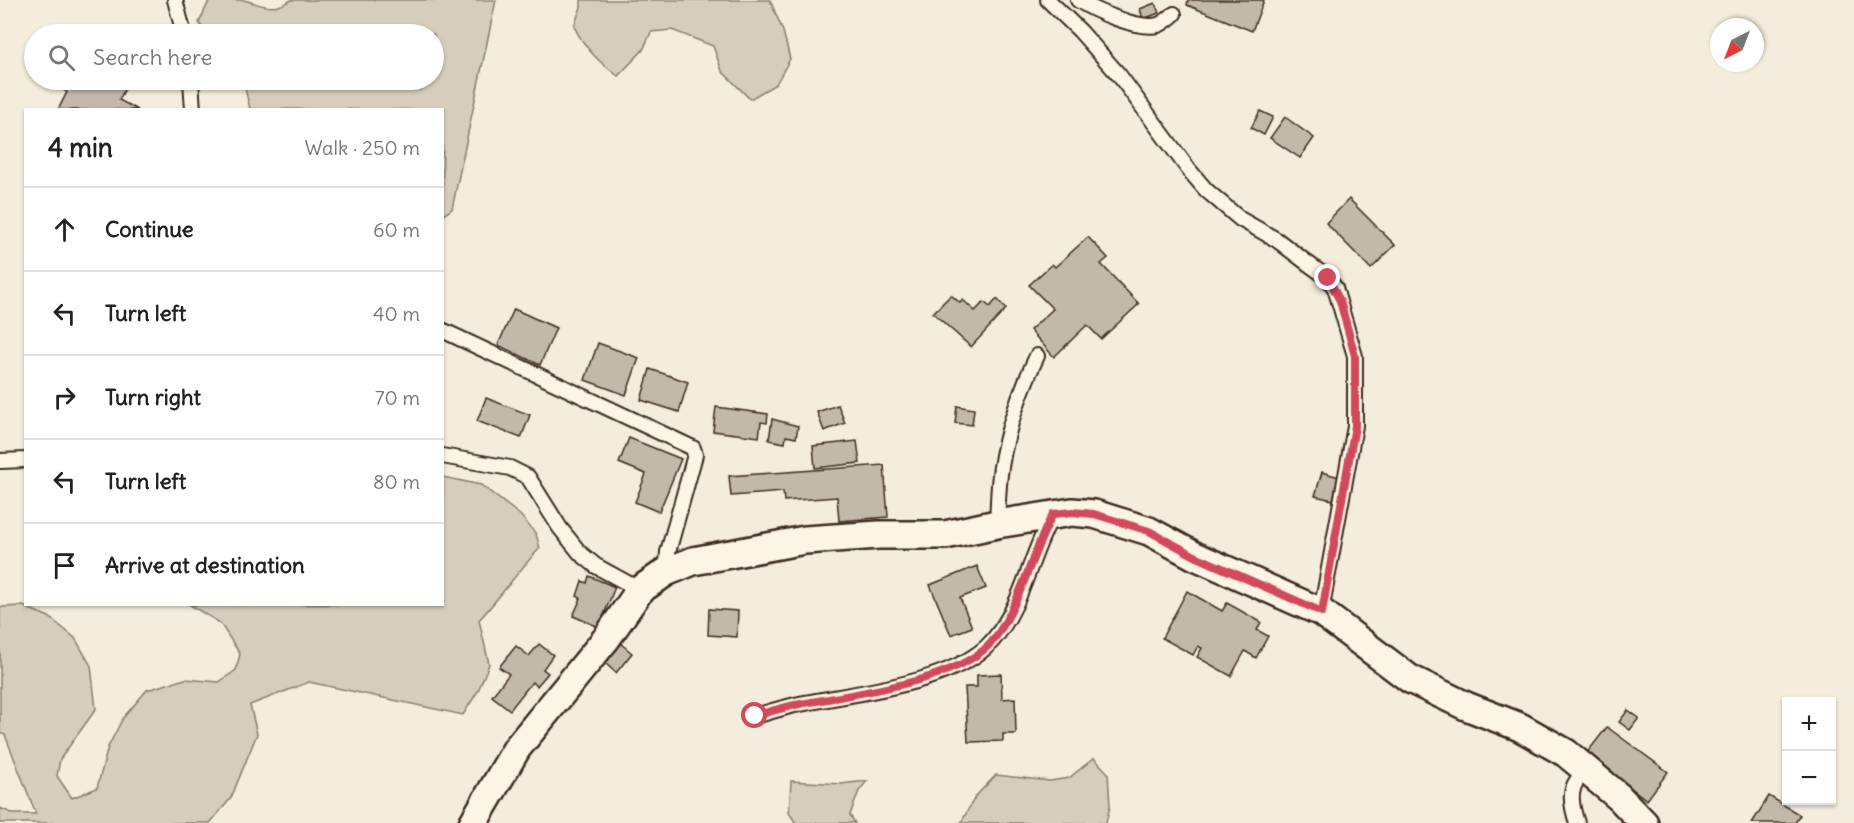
<!DOCTYPE html>
<html lang="en">
<head>
<meta charset="utf-8">
<style>
  :root { --surface:#fff; --page:#f6f6f6; --text:#222; --muted:#767676; --line:#e0e0e0 }
  body { margin:0; font-family:Delius,sans-serif; background:var(--page); color:var(--text) }
  .controls { position:absolute; right:18px; bottom:18px; display:grid; overflow:hidden; border-radius:0px; box-shadow:0 2px 4px #0004 }
  .controls button { width:54px; height:54px; display:grid; place-items:center; padding:0; border:0; border-bottom:2px solid var(--line); background:var(--surface); color:var(--text); font:30px sans-serif }
  .compass { position:absolute; left:1710px; top:18px; width:54px; height:54px; border-radius:50%; background:var(--surface); box-shadow:0 2px 4px #0004; rotate:222deg }
  .stop { position:absolute; width:18px; height:18px; margin:-14px; border:4px solid #d1495b; border-radius:50%; background:#fff }
  .stop.end { background:#d1495b; border-color:#fff; box-shadow:0 2px 6px #0008 }
  .list { margin:0; padding:0; list-style:none }
  h2 { display:flex; justify-content:space-between; align-items:center; height:78px; margin:0; padding:0 24px; font-size:26px }
  h2 small { font-size:20px; font-weight:400; color:var(--muted) }
  .list li { display:grid; grid-template-columns:39px 1fr auto; gap:18px; align-items:center; box-sizing:border-box; height:84px; padding:0 24px; border-top:2px solid var(--line) }
  .list b { display:block; font-size:22px; white-space:nowrap }
  .list em { font-size:20px; font-style:normal; color:var(--muted) }
  .icon { flex:none; width:33px; height:33px; fill:none; stroke:currentColor; stroke-width:2; stroke-linecap:round; stroke-linejoin:round }
  .map { position:relative; flex:none; width:1854px; height:823px; overflow:hidden }
  .search { position:absolute; background:var(--surface); box-shadow:0 2px 4px #0004; left:24px; top:24px; width:420px; height:66px; display:flex; align-items:center; gap:15px; box-sizing:border-box; padding:0 21px; border-radius:33px; color:var(--muted); font-size:22px }
  .panel { position:absolute; background:var(--surface); box-shadow:0 2px 4px #0004; left:24px; top:108px; width:420px; height:498px; border-radius:0px }
  .map>svg:first-child { display:block }
  .green { fill:#d6cdbd; stroke:#887c6e; stroke-width:1.5 }
  .building { fill:#c3b9aa; stroke:#3b2a1e; stroke-width:1.5 }
  .lines { fill:none; stroke-linecap:round; stroke-linejoin:round }
  .lane-casing { stroke:#3b2a1e; stroke-width:18 }
  .street-casing { stroke:#3b2a1e; stroke-width:32 }
  .lane { stroke:#fcf5e5; stroke-width:14 }
  .street { stroke:#fcf5e5; stroke-width:27 }
  .route { stroke:#d1495b; stroke-width:8 }
</style>
</head>
<body>
<div class="map">
<svg width="1854" height="823" viewBox="0 0 1854 823">
  <rect width="100%" height="100%" fill="#f4eddd"/>
  <filter id="ink" filterUnits="userSpaceOnUse"><feTurbulence type="fractalNoise" baseFrequency=".0167" numOctaves="2"/><feDisplacementMap in="SourceGraphic" scale="12" xChannelSelector="R" yChannelSelector="G"/><feConvolveMatrix kernelMatrix="1 2 1 2 8 2 1 2 1" color-interpolation-filters="sRGB"/></filter>
  <g filter="url(#ink)">
    <g class="green">
      <path d="M213 0C223 0 234 0 243 0 262 4 272 13 291 0H496L452 209 443 215 442 110 250 109 243 80H434V34H208L199 23 209 1Z"/>
      <path d="M581 0H770L783 31 790 59 776 84 750 99 722 71 713 46 672 30 651 32 643 50 618 76C599 62 584 48 574 26L581 7Z"/>
      <path d="M443 477 481 485 520 515 536 534 540 548C518 571 501 596 479 620L489 664 478 691 463 715 309 682 250 705 257 734 231 798 210 823H0V808L14 814H36L5 735 0 733V607L23 606 49 617 75 638 91 666 96 709 60 759 57 776 72 798 97 788 108 747 123 718 147 690 185 679 219 682 236 670 240 654 220 623 190 605 442 604Z"/>
      <polygon points="1094,758 1108,773 1110,806 1106,823 961,823 975,797 996,775 1050,781 1069,778"/>
      <polygon points="791,781 841,784 867,781 859,791 850,815 855,823 796,823 789,813"/>
    </g>
    <g class="building">
      <polygon points="1188,0 1264,0 1252,31 1187,5"/>
      <polygon points="1155,3 1159,13 1143,19 1140,9"/>
      <polygon points="67,80 73,80 85,85 88,80 121,80 128,83 119,100 138,110 58,110 67,92 62,89"/>
      <polygon points="1260,111 1273,117 1264,135 1251,128"/>
      <polygon points="1285,117 1314,138 1300,158 1270,138"/>
      <polygon points="1349,199 1395,245 1371,269 1326,223"/>
      <polygon points="1088,237 1108,258 1101,264 1139,304 1101,339 1087,325 1054,357 1030,330 1053,309 1029,285 1052,264 1055,267"/>
      <polygon points="951,295 960,303 963,300 975,311 984,302 990,307 997,299 1006,309 971,347 933,313"/>
      <polygon points="514,309 556,328 540,365 498,345"/>
      <polygon points="598,343 639,358 626,395 585,380"/>
      <polygon points="650,369 688,382 679,412 641,400"/>
      <polygon points="486,398 530,415 521,438 477,421"/>
      <polygon points="838,405 845,423 824,431 817,412"/>
      <polygon points="957,406 974,409 972,425 955,423"/>
      <polygon points="716,407 768,414 767,423 761,422 759,437 713,431"/>
      <polygon points="772,419 798,426 796,438 786,436 785,443 769,440"/>
      <polygon points="629,438 681,459 659,512 635,502 646,474 619,463"/>
      <polygon points="857,441 860,463 815,468 813,446"/>
      <polygon points="884,465 888,517 839,521 837,497 784,501 783,492 731,496 729,476"/>
      <polygon points="1322,472 1339,477 1333,500 1315,496"/>
      <polygon points="977,566 986,588 960,598 972,627 951,635 930,585"/>
      <polygon points="589,576 615,587 599,627 573,616 581,598 577,596 582,581 587,583"/>
      <polygon points="1187,591 1222,611 1227,603 1261,622 1257,630 1268,636 1256,658 1245,651 1231,676 1197,657 1202,648 1198,646 1193,655 1162,638"/>
      <polygon points="709,609 738,611 737,637 708,635"/>
      <polygon points="620,643 632,653 616,673 604,662"/>
      <polygon points="539,644 553,655 543,669 548,673 537,686 532,682 510,710 492,696 509,674 499,667 516,646 529,656"/>
      <polygon points="1001,674 1002,699 1015,698 1016,734 1003,734 1003,741 968,742 965,687 977,687 977,675"/>
      <polygon points="1628,710 1639,718 1630,730 1619,722"/>
      <polygon points="1607,727 1668,772 1647,800 1586,754"/>
      <polygon points="1769,796 1800,815 1795,823 1752,823"/>
    </g>
    <g class="lines">
      <g class="lane-casing">
        <g id="lane">
          <polyline points="175,0 184,34"/>
          <polyline points="1048,0 1080,31 1119,75 1189,170 1206,190 1240,219 1277,240 1306,262 1328,278 1335,288 1355,356 1355,426 1321,612"/>
          <path d="M1078 0C1095 11 1138 30 1158 25 1164 23 1169 18 1174 14"/>
          <polyline points="191,80 193,110"/>
          <polyline points="442,330 693,448 695,455 668,552 666,572"/>
          <polyline points="442,456 510,468 528,477 560,528 580,553 596,566 640,590"/>
          <polyline points="0,461 26,460"/>
          <path d="M997 524C998 505 998 486 1001 467 1007 428 1020 392 1037 356"/>
          <path d="M755 716C769 712 782 708 795 705 851 693 955 685 993 640 1023 605 1030 555 1052 516"/>
          <path d="M1577 823C1570 802 1567 783 1588 771"/>
        </g>
      </g>
      <g class="street-casing">
        <polyline id="street" points="473,823 517,748 606,639 640,590 666,572 693,561 805,540 879,535 945,535 997,524 1072,512 1094,514 1149,531 1195,556 1321,612 1410,679 1466,706 1520,727 1566,753 1619,797 1644,823"/>
      </g>
      <use href="#lane" class="lane"/>
      <use href="#street" class="street"/>
    </g>
  </g>
  <g class="lines" filter="url(#ink)">
    <path class="route" d="M755 716C768 712 782 708 795 705 848 694 963 683 995 638 1022 600 1031 554 1053 514L1072 512 1094 514 1149 531 1195 556 1322 612 1355 426V356L1340 301 1328 278"/>
  </g>
</svg>
<div class="controls">
<button>+</button>
<button>−</button>
</div>
<svg class="compass" viewBox="-18 -18 36 36"><path d="M0-13l5 13h-10z" fill="#e53935"/><path d="M0 13l5-13h-10z" fill="#767676"/></svg>
<div class="stop" style="left:755px;top:716px"></div>
<div class="stop end" style="left:1328px;top:278px"></div>
<div class="search"><svg class="icon" aria-label="search" viewBox="0 0 24 24"><circle cx="10" cy="10" r="6"/><path d="M15 15l6 6"/></svg>Search here</div>
<section class="panel">
<h2>4 min<small>Walk · 250 m</small></h2>
<ul class="list">
<li><svg class="icon" aria-label="ahead" viewBox="0 0 24 24"><path d="M12 20V5M6 11l6-6 6 6"/></svg><div><b>Continue</b></div><em>60 m</em></li>
<li><svg class="icon" aria-label="left" viewBox="0 0 24 24"><path d="M17 20v-9H6M10 6l-5 5 5 5"/></svg><div><b>Turn left</b></div><em>40 m</em></li>
<li><svg class="icon" aria-label="right" viewBox="0 0 24 24"><path d="M7 20v-9h11M14 6l5 5-5 5"/></svg><div><b>Turn right</b></div><em>70 m</em></li>
<li><svg class="icon" aria-label="left" viewBox="0 0 24 24"><path d="M17 20v-9H6M10 6l-5 5 5 5"/></svg><div><b>Turn left</b></div><em>80 m</em></li>
<li><svg class="icon" aria-label="arrive" viewBox="0 0 24 24"><path d="M6 21V4h12l-3 4 3 4H6"/></svg><div><b>Arrive at destination</b></div></li>
</ul>
</section>
</div>
</body>
</html>
